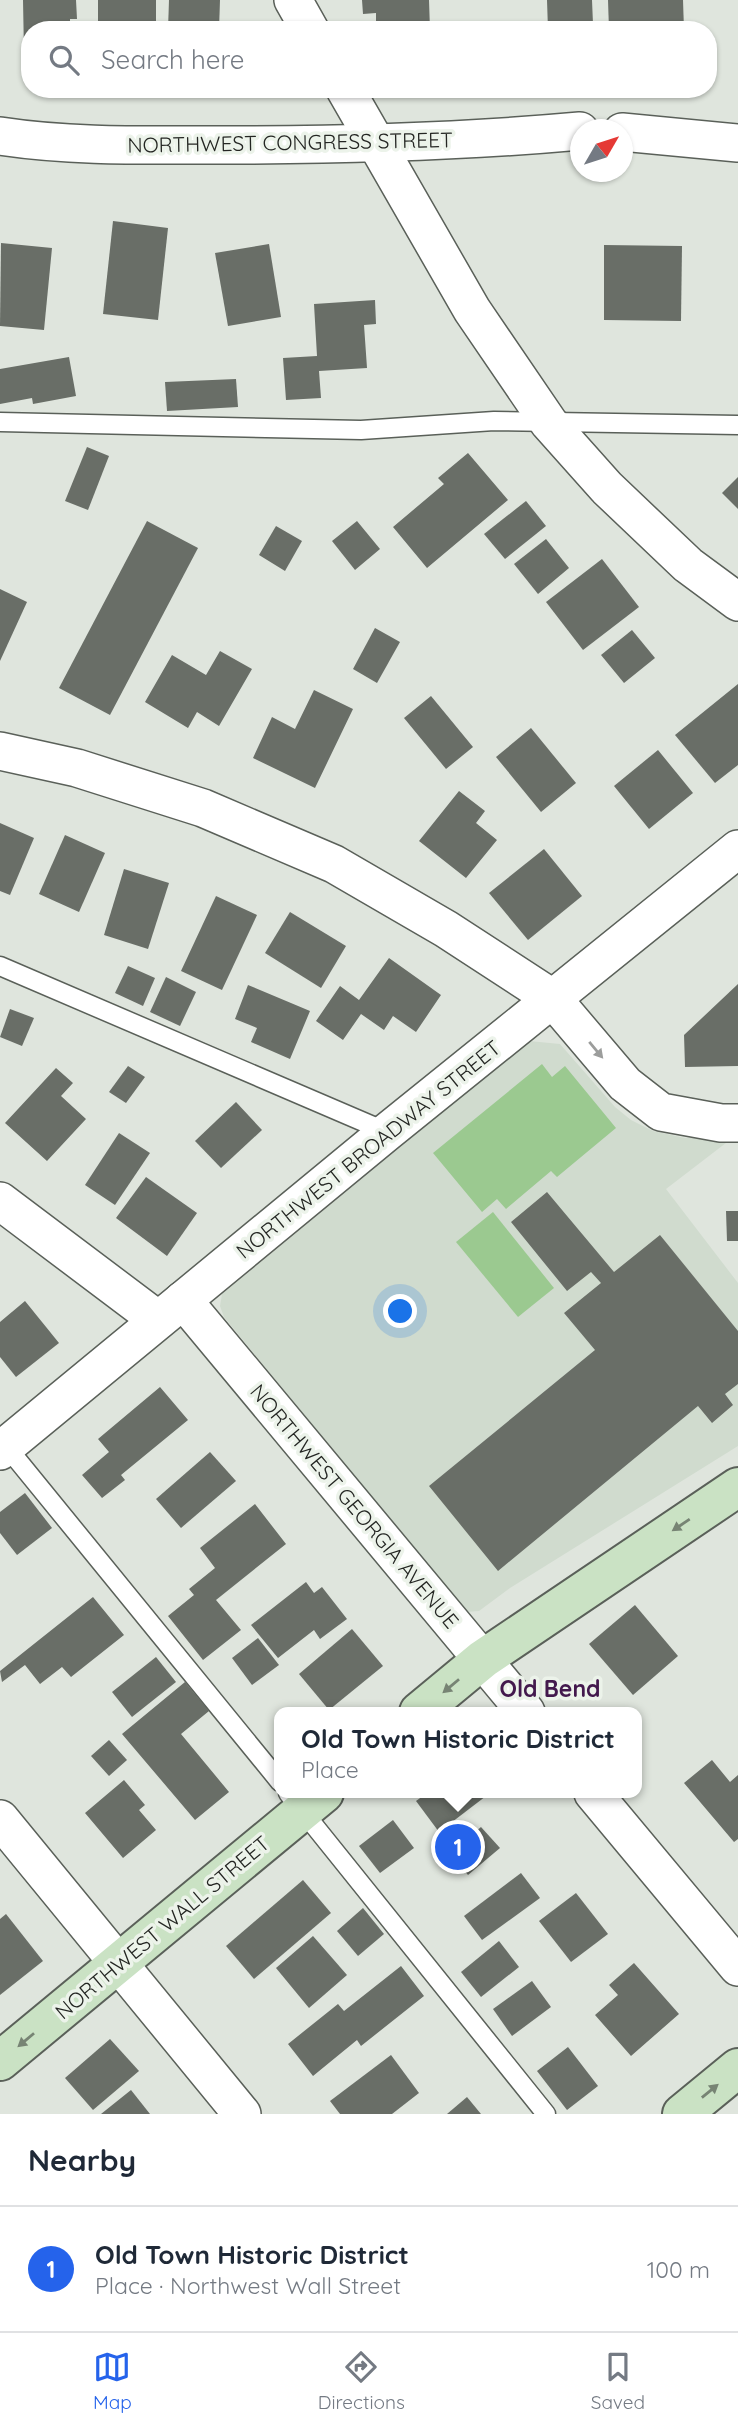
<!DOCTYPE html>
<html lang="en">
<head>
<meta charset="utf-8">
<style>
  :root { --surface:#fff; --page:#f2f2f3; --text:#1f2937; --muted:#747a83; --line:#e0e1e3; --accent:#2563eb }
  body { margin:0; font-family:Quicksand,sans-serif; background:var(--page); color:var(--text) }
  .compass { position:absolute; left:570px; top:119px; width:63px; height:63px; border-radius:50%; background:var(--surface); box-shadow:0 2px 5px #0004; rotate:51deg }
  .you { position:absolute; left:401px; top:1312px; width:24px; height:24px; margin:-18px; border:5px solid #fff; border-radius:50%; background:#1a73e8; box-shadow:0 0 0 10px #1a73e833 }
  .badge { display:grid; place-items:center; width:46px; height:46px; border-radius:50%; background:var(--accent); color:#fff; font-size:23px; font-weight:700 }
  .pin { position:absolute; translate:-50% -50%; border:4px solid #fff; box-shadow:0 2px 7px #0006 }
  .popup { position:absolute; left:274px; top:1707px; width:368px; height:91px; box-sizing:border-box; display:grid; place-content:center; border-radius:14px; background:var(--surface); filter:drop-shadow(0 2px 5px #0005); font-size:23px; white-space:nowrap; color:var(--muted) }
  .popup b { font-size:26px; color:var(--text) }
  .popup::after { content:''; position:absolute; left:50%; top:100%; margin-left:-14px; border:14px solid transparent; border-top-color:var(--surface) }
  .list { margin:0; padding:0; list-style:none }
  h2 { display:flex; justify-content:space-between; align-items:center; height:91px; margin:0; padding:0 28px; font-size:30px }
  h2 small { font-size:23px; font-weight:400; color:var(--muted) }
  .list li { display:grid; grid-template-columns:46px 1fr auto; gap:21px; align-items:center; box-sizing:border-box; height:126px; padding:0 28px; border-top:2px solid var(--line) }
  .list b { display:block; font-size:26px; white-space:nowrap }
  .list p { margin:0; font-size:23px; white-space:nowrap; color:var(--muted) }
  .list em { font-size:23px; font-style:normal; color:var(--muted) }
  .icon { flex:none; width:38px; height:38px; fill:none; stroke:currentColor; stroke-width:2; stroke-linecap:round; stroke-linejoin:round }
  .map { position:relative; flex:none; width:738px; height:2114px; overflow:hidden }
  .search { position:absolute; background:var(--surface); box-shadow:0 2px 5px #0004; left:21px; right:21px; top:21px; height:77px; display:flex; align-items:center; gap:18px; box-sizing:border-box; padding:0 24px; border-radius:28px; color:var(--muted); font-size:26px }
  .sheet { height:217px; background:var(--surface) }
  nav { display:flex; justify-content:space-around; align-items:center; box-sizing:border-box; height:98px; border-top:2px solid var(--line); background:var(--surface); font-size:19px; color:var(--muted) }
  nav a { display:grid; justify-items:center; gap:4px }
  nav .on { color:var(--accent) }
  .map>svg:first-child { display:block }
  .built { fill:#d0dbce }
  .green { fill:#9bc990 }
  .building { fill:#696e67 }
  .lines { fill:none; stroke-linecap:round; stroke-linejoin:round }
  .service-casing { stroke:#5a6059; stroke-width:21 }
  .minor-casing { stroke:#5a6059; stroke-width:40 }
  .secondary-casing { stroke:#5a6059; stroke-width:42 }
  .service { stroke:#fff; stroke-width:18 }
  .minor { stroke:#fff; stroke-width:37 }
  .secondary { stroke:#cae2c4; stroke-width:38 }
  .oneway { fill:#9c9d9c }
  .oneway2 { fill:#778474 }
  .labels { text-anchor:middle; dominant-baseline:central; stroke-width:7; stroke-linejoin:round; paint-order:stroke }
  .street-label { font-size:21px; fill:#242623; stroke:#ecf3ea }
  .neighbourhood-label { font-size:23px; font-weight:bold; fill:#43194d; stroke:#ecf3ea }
</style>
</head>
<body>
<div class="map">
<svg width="738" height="2114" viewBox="0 0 738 2114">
  <rect width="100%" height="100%" fill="#dfe5dd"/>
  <polygon class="built" points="529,1041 560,1044 615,1107 631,1120 653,1131 685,1138 735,1136 666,1189 738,1283 738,1446 510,1588 479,1611 466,1612 224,1317 220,1306 222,1294"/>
  <g class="green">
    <polygon points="542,1064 552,1077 565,1066 616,1128 557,1177 551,1171 506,1209 497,1199 482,1212 433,1153"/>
    <polygon points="493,1212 554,1288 518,1317 456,1242"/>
  </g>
  <g class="building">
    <polygon points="23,0 76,0 77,19 70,19 70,30 30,30 30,53 24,53"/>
    <rect x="98" y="0" width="58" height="30"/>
    <polygon points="169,0 220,0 219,30 168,30"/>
    <polygon points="362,0 429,0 430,30 376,30 376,13 363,14"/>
    <polygon points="547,0 592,0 593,24 584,24 584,30 548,30"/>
    <polygon points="608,0 683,0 684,30 609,30"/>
    <polygon points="113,221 168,228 158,320 103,314"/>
    <polygon points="1,243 52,248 44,330 0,326"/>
    <polygon points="269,244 281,317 228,326 215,253"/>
    <polygon points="604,245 682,246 681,321 604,320"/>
    <polygon points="375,300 376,324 364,325 367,368 319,371 321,398 286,400 283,358 317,356 314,304"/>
    <polygon points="69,357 76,396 33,404 32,398 0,404 0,369"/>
    <polygon points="236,379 238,407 167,411 165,382"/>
    <polygon points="87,447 109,456 88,510 65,501"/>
    <polygon points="468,453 508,500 427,568 393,527 444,484 438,478"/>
    <polygon points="738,477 738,509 722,493"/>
    <polygon points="526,501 546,526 505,559 484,534"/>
    <polygon points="147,521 198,548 110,715 59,688"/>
    <polygon points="357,521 380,549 355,570 332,541"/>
    <polygon points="276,526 302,541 285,571 259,555"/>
    <polygon points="546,539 569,568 538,594 514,564"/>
    <polygon points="602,559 639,607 583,650 546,602"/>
    <polygon points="0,589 27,602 0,661"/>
    <polygon points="375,628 400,642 377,683 353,669"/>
    <polygon points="632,630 655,658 624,683 601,655"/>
    <polygon points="220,651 252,669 219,726 197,712 188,728 145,702 172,655 206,675"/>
    <polygon points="738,684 738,765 715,783 675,735"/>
    <polygon points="314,690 353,709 315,788 253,758 272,717 295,729"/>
    <polygon points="431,696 473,747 446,769 404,718"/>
    <polygon points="531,728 576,783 541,812 496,757"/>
    <polygon points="658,750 693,793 649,829 614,786"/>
    <polygon points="459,791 485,811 476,823 497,840 466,878 419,841"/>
    <polygon points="0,823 34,838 10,895 0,891"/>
    <polygon points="65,835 105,853 79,912 39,894"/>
    <polygon points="544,849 582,896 528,940 489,893"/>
    <polygon points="124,869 169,883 148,949 104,935"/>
    <polygon points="216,896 257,915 222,990 181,971"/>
    <polygon points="290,912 346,946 321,988 265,953"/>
    <polygon points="389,958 441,995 416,1032 393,1016 384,1030 361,1014 343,1040 316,1021 340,986 359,1000"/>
    <polygon points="128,966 155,978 143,1006 115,993"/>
    <polygon points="166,977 196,992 180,1026 150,1012"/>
    <polygon points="738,984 738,1066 685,1067 684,1035"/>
    <polygon points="248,985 310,1011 290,1059 251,1042 257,1028 235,1019"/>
    <polygon points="10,1009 34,1018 22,1046 0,1037"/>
    <polygon points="128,1066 145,1077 126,1103 109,1092"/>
    <polygon points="56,1068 73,1083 61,1096 86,1119 47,1161 5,1123"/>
    <polygon points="236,1102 262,1130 221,1168 195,1141"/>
    <polygon points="119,1133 150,1153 115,1205 85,1185"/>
    <polygon points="146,1177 197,1213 167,1256 116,1218"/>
    <polygon points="547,1192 614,1272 660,1235 738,1331 738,1384 725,1394 733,1405 712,1423 698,1406 498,1571 429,1486 595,1350 564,1313 601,1283 591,1272 567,1291 511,1222"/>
    <polygon points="726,1211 738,1211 738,1241 727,1241"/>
    <polygon points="25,1301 59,1343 16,1377 0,1357 0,1322"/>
    <polygon points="160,1387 188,1420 121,1475 125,1480 102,1498 82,1475 109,1452 98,1439"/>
    <polygon points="210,1452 236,1481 181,1528 156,1499"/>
    <polygon points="25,1493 52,1528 17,1555 0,1533 0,1512"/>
    <polygon points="255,1504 286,1544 216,1600 241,1630 203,1660 168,1616 194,1595 189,1589 215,1568 200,1548"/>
    <polygon points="306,1582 314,1593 322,1587 347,1619 320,1639 314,1630 278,1658 251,1625"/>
    <polygon points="93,1597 124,1635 71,1677 62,1667 40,1684 25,1665 2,1682 0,1671"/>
    <polygon points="635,1605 678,1656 633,1695 589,1644"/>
    <polygon points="352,1629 383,1666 329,1710 299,1674"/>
    <polygon points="258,1638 279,1665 252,1685 232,1658"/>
    <polygon points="156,1657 176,1682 132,1717 112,1692"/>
    <polygon points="185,1682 209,1711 181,1734 229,1792 195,1820 122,1734"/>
    <polygon points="109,1740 127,1760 109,1776 91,1756"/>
    <polygon points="712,1760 730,1782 738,1775 738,1839 734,1842 684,1783"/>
    <polygon points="124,1780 145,1805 139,1810 156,1830 123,1858 85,1813"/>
    <polygon points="427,1793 490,1793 439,1832 416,1801"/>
    <polygon points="393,1820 414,1848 380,1873 359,1846"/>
    <polygon points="481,1827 500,1848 468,1875 450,1853"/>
    <polygon points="521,1873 540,1898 482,1940 464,1916"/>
    <polygon points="303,1880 331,1913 254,1979 226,1946"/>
    <polygon points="576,1893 608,1934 571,1962 539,1921"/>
    <polygon points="363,1908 384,1934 358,1956 337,1931"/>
    <polygon points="6,1914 43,1961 0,1995 0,1919"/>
    <polygon points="313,1936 347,1975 309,2008 276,1968"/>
    <polygon points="499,1941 519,1967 481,1997 461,1972"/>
    <polygon points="634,1963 679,2014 631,2056 595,2015 618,1995 609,1985"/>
    <polygon points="401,1966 424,1996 361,2046 357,2040 313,2076 288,2044 338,2004 344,2011"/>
    <polygon points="532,1981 551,2007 512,2036 493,2009"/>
    <polygon points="110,2039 139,2071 93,2110 65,2078"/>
    <polygon points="568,2047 598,2086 567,2110 537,2071"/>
    <polygon points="391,2055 419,2093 392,2114 340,2114 330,2101"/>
    <polygon points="131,2090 150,2114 101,2114"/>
    <polygon points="467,2097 481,2114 447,2114"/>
  </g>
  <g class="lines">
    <g class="service-casing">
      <g id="service">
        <polyline points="0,422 361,430 494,421 738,425"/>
        <polyline points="0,966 387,1132"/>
        <polyline points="6,1446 280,1782"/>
        <polyline points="288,1793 546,2114"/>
      </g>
    </g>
    <g class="minor-casing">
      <g id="minor">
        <polyline points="293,0 310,30"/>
        <polyline points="345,89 472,310 549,423 607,488 688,565 738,602"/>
        <polyline points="622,132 738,143"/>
        <path d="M0 136C72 147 146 145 218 145 340 145 459 142 580 131"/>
        <polyline points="0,751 77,768 203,808 334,864 446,929 552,998 625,1084 661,1112 721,1123 738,1123"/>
        <polyline points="0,1201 158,1320"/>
        <polyline points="183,1300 526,1712"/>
        <polyline points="0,1451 387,1132 738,849"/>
        <polyline points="593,1793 738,1967"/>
        <polyline points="0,1819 242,2114"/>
      </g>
    </g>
    <g class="secondary-casing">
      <g id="secondary">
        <polyline points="419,1712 483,1659 738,1487"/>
        <polyline points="0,2061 324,1793"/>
        <polyline points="682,2114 738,2068"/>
      </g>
    </g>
    <use href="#service" class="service"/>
    <use href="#minor" class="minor"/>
    <use href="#secondary" class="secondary"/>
  </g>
  <defs><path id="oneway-solid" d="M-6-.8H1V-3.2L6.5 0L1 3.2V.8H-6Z" transform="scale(1.75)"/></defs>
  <use class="oneway" href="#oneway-solid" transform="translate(596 1050) rotate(50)"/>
  <g class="oneway2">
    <use href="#oneway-solid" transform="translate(681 1525) rotate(146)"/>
    <use href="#oneway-solid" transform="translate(451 1686) rotate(140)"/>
    <use href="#oneway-solid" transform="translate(26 2040) rotate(140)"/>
    <use href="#oneway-solid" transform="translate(710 2091) rotate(-39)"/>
  </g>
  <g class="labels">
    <g class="street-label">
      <text transform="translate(290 142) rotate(-1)">NORTHWEST CONGRESS STREET</text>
      <text transform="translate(368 1149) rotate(-39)">NORTHWEST BROADWAY STREET</text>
      <text transform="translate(355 1506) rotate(50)">NORTHWEST GEORGIA AVENUE</text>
      <text transform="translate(162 1927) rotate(-40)">NORTHWEST WALL STREET</text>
    </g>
    <g class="neighbourhood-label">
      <text x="550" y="1688">Old Bend</text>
    </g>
  </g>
</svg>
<svg class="compass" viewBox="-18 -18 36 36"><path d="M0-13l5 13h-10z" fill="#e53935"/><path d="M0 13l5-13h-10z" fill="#747a83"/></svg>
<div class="you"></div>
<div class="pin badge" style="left:458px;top:1847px">1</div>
<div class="popup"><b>Old Town Historic District</b>Place</div>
<div class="search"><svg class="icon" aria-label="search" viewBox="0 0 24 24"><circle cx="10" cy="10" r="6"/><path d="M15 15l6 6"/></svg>Search here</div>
</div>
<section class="sheet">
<h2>Nearby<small></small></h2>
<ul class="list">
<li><span class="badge">1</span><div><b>Old Town Historic District</b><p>Place · Northwest Wall Street</p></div><em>100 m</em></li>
</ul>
</section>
<nav>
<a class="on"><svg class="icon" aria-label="map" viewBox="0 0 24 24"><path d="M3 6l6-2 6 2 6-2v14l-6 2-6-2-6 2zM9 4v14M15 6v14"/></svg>Map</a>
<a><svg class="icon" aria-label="directions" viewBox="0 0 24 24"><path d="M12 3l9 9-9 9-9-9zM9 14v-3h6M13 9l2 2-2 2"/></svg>Directions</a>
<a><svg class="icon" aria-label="saved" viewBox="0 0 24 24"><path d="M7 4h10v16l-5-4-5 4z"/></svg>Saved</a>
</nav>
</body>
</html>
